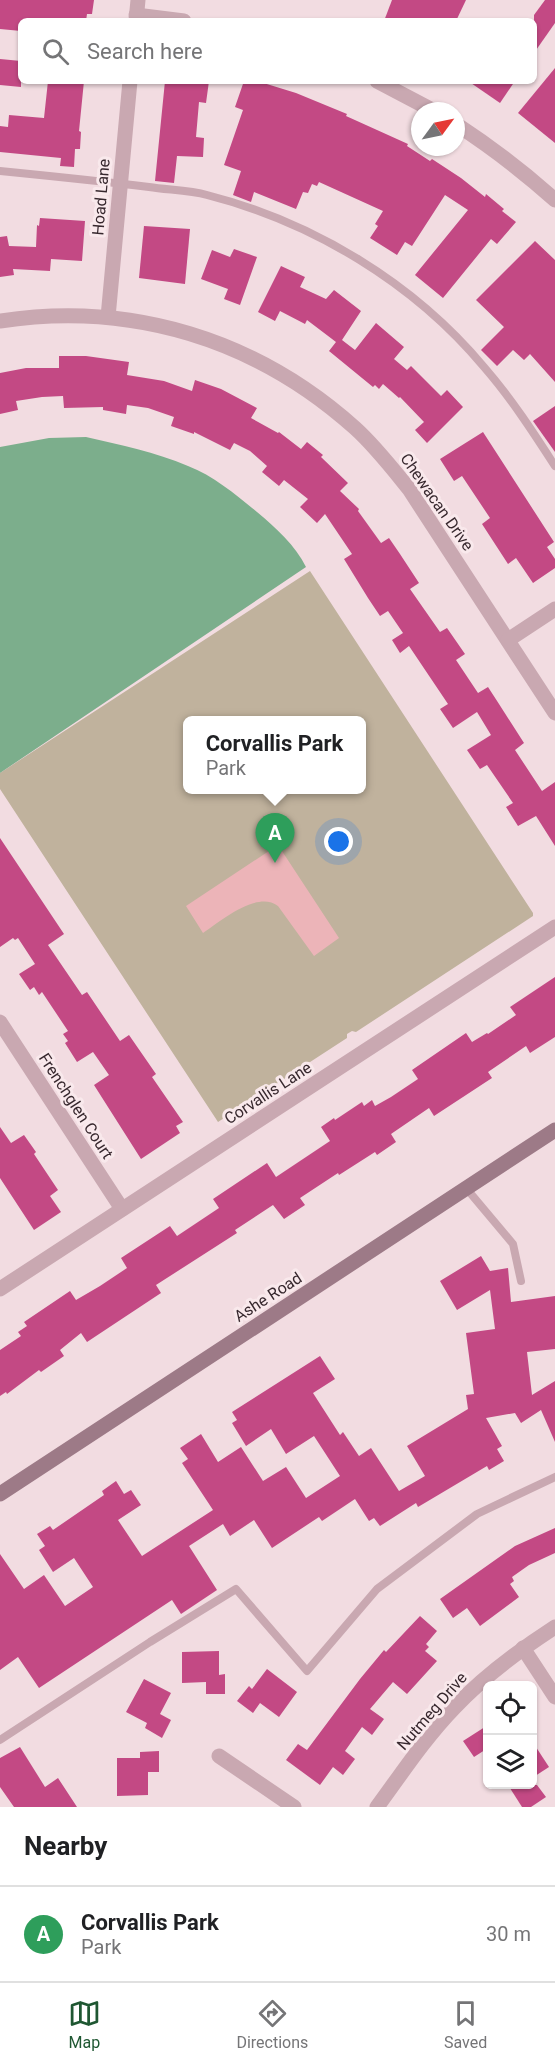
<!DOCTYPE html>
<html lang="en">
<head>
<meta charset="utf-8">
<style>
  :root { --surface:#fff; --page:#f6f6f6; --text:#202124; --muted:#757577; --line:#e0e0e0; --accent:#1f5732 }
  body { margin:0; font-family:Roboto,sans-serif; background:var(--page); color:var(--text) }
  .controls { position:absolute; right:18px; bottom:18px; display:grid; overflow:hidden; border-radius:9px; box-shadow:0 2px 4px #0004 }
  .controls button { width:54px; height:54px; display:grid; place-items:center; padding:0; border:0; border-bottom:2px solid var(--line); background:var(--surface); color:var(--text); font:30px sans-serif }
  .compass { position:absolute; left:411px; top:102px; width:54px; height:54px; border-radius:50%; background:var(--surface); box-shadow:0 2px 4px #0004; rotate:57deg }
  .you { position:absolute; left:339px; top:842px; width:21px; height:21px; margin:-15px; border:4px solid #fff; border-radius:50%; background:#1a73e8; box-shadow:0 0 0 9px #1a73e833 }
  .badge { display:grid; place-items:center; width:39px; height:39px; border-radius:50%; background:var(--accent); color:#fff; font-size:20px; font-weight:700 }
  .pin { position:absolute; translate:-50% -50px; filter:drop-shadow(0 2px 3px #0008) }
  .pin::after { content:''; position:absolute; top:32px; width:21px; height:18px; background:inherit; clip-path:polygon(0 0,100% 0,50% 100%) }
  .popup { position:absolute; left:183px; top:716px; width:183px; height:78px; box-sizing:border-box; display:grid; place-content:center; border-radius:9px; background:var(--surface); filter:drop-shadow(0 2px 4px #0005); font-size:20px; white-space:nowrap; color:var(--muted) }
  .popup b { font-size:22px; color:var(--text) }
  .popup::after { content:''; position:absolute; left:50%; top:100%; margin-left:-12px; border:12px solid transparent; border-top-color:var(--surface) }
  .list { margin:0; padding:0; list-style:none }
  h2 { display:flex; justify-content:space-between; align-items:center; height:78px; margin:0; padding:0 24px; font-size:26px }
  h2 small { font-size:20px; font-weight:400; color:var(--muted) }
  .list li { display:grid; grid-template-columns:39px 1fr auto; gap:18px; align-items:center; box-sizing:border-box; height:96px; padding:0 24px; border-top:2px solid var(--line) }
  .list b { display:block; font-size:22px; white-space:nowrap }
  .list p { margin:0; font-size:20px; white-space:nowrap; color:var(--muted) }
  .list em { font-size:20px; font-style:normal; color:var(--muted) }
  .icon { flex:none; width:33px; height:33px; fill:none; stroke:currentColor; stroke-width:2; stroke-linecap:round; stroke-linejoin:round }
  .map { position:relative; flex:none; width:555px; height:1807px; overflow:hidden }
  .search { position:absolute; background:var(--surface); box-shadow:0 2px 4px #0004; left:18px; right:18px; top:18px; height:66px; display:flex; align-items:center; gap:15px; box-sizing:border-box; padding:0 21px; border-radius:9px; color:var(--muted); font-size:22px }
  .sheet { height:174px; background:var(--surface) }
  nav { display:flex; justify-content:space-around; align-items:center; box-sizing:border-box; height:84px; border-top:2px solid var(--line); background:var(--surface); font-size:16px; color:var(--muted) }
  nav a { display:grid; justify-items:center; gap:3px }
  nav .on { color:var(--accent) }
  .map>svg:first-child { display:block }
  .green { fill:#c0b29d; fill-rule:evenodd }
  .sand { fill:#ecb4b8 }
  .water { fill:#7cae8c }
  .building { fill:#c34984 }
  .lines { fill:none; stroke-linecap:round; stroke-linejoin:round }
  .lane { stroke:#c9a8b1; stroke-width:8 }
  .street { stroke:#c9a8b1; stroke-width:15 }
  .secondary { stroke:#9d7a87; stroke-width:15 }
  .labels { text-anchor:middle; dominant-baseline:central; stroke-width:6; stroke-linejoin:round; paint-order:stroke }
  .street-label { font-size:16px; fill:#37282e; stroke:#f9e9ec }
</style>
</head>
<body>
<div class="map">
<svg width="555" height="1807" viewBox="0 0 555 1807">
  <rect width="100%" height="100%" fill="#f2dce1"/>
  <path class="green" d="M310 571 533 913V916L356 1032 352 1031 347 1034V1038L218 1122 0 789V773ZM188 720H362V790H188Z"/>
  <path class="sand" d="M278 845 339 938 314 956 278 906C257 890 221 921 203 933L186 906Z"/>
  <path class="water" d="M86 437C121 445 155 452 188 466 214 476 236 495 257 512 275 527 296 546 306 567L0 773V447L49 438Z"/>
  <g class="building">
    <polygon points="0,0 94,0 92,14 87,14 86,21 21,21 21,31 0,29"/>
    <polygon points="392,0 466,0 456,21 384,21"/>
    <polygon points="545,0 555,0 555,23 534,53 534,15"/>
    <polygon points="0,59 21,61 21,87 0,85"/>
    <polygon points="555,68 555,143 518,113"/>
    <polygon points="48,81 84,81 79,131 81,132 80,149 75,149 74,167 60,166 61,158 0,152 0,126 8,127 9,115 44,118"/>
    <polygon points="165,81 209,81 206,103 199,102 196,137 204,138 203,157 177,156 174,183 155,181"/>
    <polygon points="244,81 257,81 296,93 347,114 346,116 408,144 407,146 430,161 432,159 461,178 485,197 486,194 504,209 502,211 516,222 497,244 491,239 443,298 415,275 468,210 445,195 412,246 405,242 397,255 370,238 378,226 375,224 383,211 319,182 317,186 312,184 308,193 303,192 296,209 254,192 251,202 233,195 241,171 224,165 243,110 235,107"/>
    <polygon points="468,81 515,81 500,103"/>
    <polygon points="40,218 85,221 82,261 51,259 50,271 13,269 14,275 0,277 0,237 7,236 9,246 36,247 37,225 39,226"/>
    <polygon points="144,226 190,229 185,284 139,278"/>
    <polygon points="535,241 555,260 555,382 530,354 524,360 513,350 497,366 481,350 504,327 476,300"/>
    <polygon points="234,249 257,257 240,305 224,299 228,289 201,279 212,250 230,257"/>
    <polygon points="281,266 305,277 300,287 326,299 334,290 361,311 342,340 355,350 376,323 404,347 394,359 407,370 411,366 441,396 447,390 463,407 427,443 415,430 424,422 400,397 399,398 383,384 379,389 375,385 373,387 329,351 336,342 307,320 305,324 280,311 275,321 258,312"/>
    <polygon points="59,356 86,356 129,362 127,375 164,381 192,391 195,380 221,389 257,408 251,418 278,433 279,432 301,449 307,442 323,455 321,457 348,483 340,491 359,509 358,511 381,543 389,538 400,554 419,583 410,589 440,632 447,628 465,654 456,660 478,693 488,687 499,704 524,743 515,750 542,791 555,782 555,846 536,816 518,826 506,807 513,803 487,765 480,769 467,750 491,735 477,712 453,728 440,709 448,704 409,646 400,653 392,640 403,633 388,611 380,616 368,598 344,559 352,554 325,514 317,523 300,507 308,499 284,480 279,486 262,472 267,466 250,451 234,443 230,450 194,432 194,434 171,426 174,417 148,408 127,405 126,414 103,410 103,407 64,408 63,396 42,397 16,401 18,410 0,414 0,373 26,368 59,368"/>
    <polygon points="555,406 555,452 533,421"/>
    <polygon points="483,432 554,542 547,547 555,559 555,568 533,583 516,558 508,564 482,524 490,518 462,476 454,481 440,459"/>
    <polygon points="0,838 64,934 48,945 82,995 87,992 120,1041 129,1035 156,1074 152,1077 183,1122 176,1126 180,1133 141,1159 94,1085 109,1075 93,1052 77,1062 65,1043 68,1041 63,1034 68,1031 42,992 39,995 34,987 30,990 19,974 35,964 18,938 15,940 13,938 0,947"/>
    <polygon points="555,977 555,1037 530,1053 526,1046 488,1072 492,1078 434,1116 429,1108 391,1134 396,1142 377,1155 375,1152 339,1175 338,1173 300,1198 305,1205 284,1219 273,1205 235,1230 237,1233 156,1285 161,1293 87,1342 81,1333 60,1350 64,1356 41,1372 39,1370 7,1394 6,1392 0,1396 0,1350 21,1336 18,1332 27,1326 24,1322 70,1291 76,1300 100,1286 127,1268 121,1258 170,1226 177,1236 219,1208 213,1199 267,1163 276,1177 330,1141 321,1127 334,1118 335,1120 362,1102 364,1106 372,1100 375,1106 391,1097 418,1079 412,1070 466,1033 472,1042 487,1033 488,1034 516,1015 510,1007"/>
    <polygon points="0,1127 11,1143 24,1135 36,1152 34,1154 58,1190 50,1196 61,1212 34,1230 0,1178"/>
    <polygon points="481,1256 490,1271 508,1268 511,1302 555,1296 555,1349 527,1352 532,1395 555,1381 555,1442 541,1410 521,1423 515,1413 486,1418 502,1446 497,1449 504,1461 489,1470 487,1466 418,1507 416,1503 380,1526 374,1518 369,1521 355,1499 322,1521 319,1517 272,1548 254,1520 230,1536 223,1524 189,1546 217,1590 181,1614 172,1600 39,1688 18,1657 0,1670 0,1554 24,1589 44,1575 65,1606 93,1587 74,1558 53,1572 39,1550 45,1546 37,1534 50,1526 53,1530 104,1495 102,1491 116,1481 124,1494 131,1490 141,1505 118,1520 142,1556 213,1510 182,1463 188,1459 180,1448 201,1434 218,1462 241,1447 263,1481 286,1467 306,1498 340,1476 314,1436 286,1454 271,1429 246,1446 232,1423 237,1420 232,1412 320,1356 335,1379 313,1393 340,1435 343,1432 359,1456 371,1448 399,1491 425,1476 407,1446 468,1409 466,1395 474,1394 466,1333 495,1329 490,1290 457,1310 440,1281"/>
    <polygon points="555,1528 555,1553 529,1565 512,1577 514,1581 510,1584 519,1597 480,1626 467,1608 453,1618 440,1599 515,1546"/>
    <polygon points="420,1616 437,1631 426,1644 429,1647 425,1651 437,1661 407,1694 393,1682 370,1709 384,1719 372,1735 362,1727 345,1751 355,1759 343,1775 333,1767 320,1785 286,1760 298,1744 307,1750 360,1679 384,1650 386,1652"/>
    <polygon points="219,1651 219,1675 225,1674 225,1694 206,1694 206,1682 182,1683 182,1652"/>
    <polygon points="267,1669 297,1692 279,1717 260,1703 253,1713 237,1701 249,1686 252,1689"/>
    <polygon points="144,1679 171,1693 160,1714 171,1720 162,1738 145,1728 147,1723 126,1712"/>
    <polygon points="488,1725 488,1748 474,1757 463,1741"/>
    <polygon points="532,1741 549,1767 532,1778"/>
    <polygon points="20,1747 45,1787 58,1778 77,1807 14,1807 0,1787 0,1758"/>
    <polygon points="159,1751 159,1772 148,1772 148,1795 117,1796 117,1758 140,1758 140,1752"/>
    <polygon points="508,1785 537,1785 546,1797 531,1807 522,1807"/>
  </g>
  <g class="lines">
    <g class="lane">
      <path d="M0 171C50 176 99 181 149 187 168 190 189 190 207 195 313 222 414 283 484 367 511 398 533 432 555 466"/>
      <polyline points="466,1188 513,1244 521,1281"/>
      <polyline points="0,1740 150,1642 236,1589 307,1671 377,1589 477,1514 555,1477"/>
    </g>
    <g class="street">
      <polyline points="136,15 184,21"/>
      <polyline points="136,21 138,0"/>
      <polyline points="377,81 434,111"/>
      <path d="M456 124C491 147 524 172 555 200"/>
      <polyline points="108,317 130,81"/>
      <path d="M0 321C131 301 256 339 355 428 375 446 392 468 409 489L555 713"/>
      <polyline points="508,640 555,609"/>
      <polyline points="0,1022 122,1209"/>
      <polyline points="0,1289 555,927"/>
      <polyline points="523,1648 555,1697"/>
      <polyline points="219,1756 294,1807"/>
      <path d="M377 1807C402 1773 425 1738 454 1708 484 1676 518 1651 555 1627"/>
    </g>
    <polyline class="secondary" points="0,1494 555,1130"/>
  </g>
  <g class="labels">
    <g class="street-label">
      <text transform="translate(101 197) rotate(-85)">Hoad Lane</text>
      <text transform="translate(437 502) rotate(55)">Chewacan Drive</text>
      <text transform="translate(268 1093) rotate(-33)">Corvallis Lane</text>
      <text transform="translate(76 1106) rotate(57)">Frenchglen Court</text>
      <text transform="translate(268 1297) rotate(-33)">Ashe Road</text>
      <text transform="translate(432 1711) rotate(-49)">Nutmeg Drive</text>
    </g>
  </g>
</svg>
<div class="controls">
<button><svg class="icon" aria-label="locate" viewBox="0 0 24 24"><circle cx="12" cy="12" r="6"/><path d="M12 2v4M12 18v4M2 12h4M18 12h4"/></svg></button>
<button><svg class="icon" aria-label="layers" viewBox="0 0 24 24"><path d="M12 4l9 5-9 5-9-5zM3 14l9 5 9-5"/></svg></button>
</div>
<svg class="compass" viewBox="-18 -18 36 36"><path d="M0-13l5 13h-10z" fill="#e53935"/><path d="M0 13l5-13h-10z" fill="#757577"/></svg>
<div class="you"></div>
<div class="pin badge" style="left:275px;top:863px;background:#2e9e5b">A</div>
<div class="popup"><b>Corvallis Park</b>Park</div>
<div class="search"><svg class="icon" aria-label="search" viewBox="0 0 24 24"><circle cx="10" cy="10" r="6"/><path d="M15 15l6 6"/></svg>Search here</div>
</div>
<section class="sheet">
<h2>Nearby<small></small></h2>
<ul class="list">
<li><span class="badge" style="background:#2e9e5b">A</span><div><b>Corvallis Park</b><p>Park</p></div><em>30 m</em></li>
</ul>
</section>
<nav>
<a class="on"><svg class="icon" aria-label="map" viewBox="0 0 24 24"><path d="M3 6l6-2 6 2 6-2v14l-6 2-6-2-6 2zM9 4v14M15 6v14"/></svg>Map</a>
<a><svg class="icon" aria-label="directions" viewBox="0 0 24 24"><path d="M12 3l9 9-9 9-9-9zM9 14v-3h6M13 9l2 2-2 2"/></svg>Directions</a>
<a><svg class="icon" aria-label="saved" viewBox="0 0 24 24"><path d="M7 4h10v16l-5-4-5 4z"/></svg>Saved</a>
</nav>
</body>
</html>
